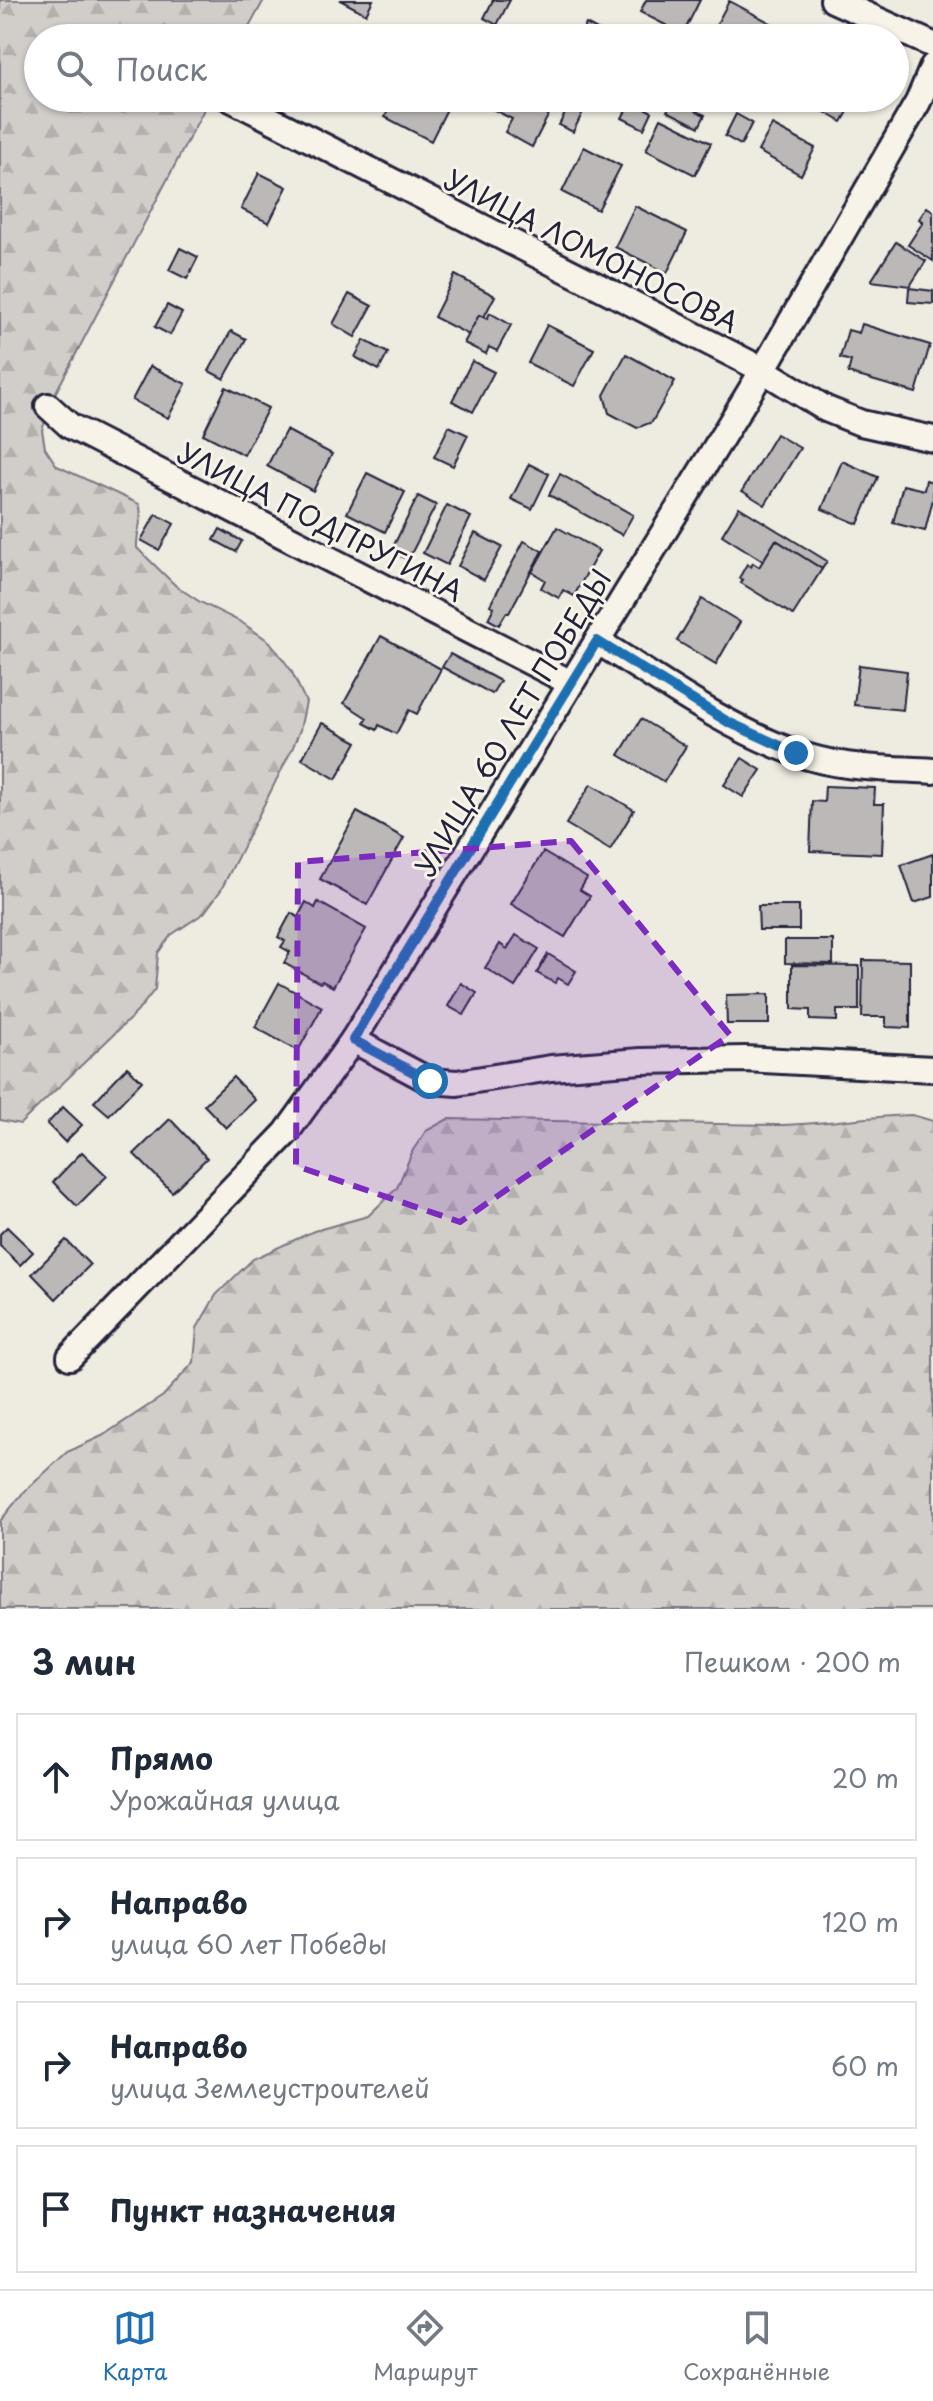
<!DOCTYPE html>
<html lang="ru">
<head>
<meta charset="utf-8">
<style>
  :root { --surface:#fff; --page:#f2f2f3; --text:#1f2937; --muted:#747a83; --line:#e0e1e3; --accent:#1f6fb2 }
  body { margin:0; font-family:"Playpen Sans",sans-serif; background:var(--page); color:var(--text) }
  .stop { position:absolute; width:24px; height:24px; margin:-18px; border:6px solid #1f6fb2; border-radius:50%; background:#fff }
  .stop.end { background:#1f6fb2; border-color:#fff; box-shadow:0 2px 8px #0008 }
  .list { margin:0; padding:0; list-style:none }
  h2 { display:flex; justify-content:space-between; align-items:center; height:104px; margin:0; padding:0 32px; font-size:34px }
  h2 small { font-size:26px; font-weight:400; color:var(--muted) }
  .list li { display:grid; grid-template-columns:52px 1fr auto; gap:24px; align-items:center; box-sizing:border-box; height:128px; margin:0 16px 16px; padding:0 16px; border:2px solid var(--line); border-radius:0px }
  .list b { display:block; font-size:30px; white-space:nowrap }
  .list p { margin:0; font-size:26px; white-space:nowrap; color:var(--muted) }
  .list em { font-size:26px; font-style:normal; color:var(--muted) }
  .icon { flex:none; width:44px; height:44px; fill:none; stroke:currentColor; stroke-width:2; stroke-linecap:round; stroke-linejoin:round }
  .map { position:relative; flex:none; width:933px; height:1609px; overflow:hidden }
  .search { position:absolute; background:var(--surface); box-shadow:0 2px 6px #0004; left:24px; right:24px; top:24px; height:88px; display:flex; align-items:center; gap:20px; box-sizing:border-box; padding:0 28px; border-radius:44px; color:var(--muted); font-size:30px }
  .sheet { height:680px; background:var(--surface) }
  nav { display:flex; justify-content:space-around; align-items:center; box-sizing:border-box; height:112px; border-top:2px solid var(--line); background:var(--surface); font-size:22px; color:var(--muted) }
  nav a { display:grid; justify-items:center; gap:4px }
  nav .on { color:var(--accent) }
  .map>svg:first-child { display:block }
  .forest { fill:url(#forest-firs); stroke:#7a7882; stroke-width:2 }
  .building { fill:#bbb8b7; stroke:#22223b; stroke-width:2 }
  .lines { fill:none; stroke-linecap:round; stroke-linejoin:round }
  .street-casing { stroke:#22223b; stroke-width:30 }
  .street { stroke:#f7f3e8; stroke-width:24 }
  .route { stroke:#1f6fb2; stroke-width:10 }
  .marked { fill:#7b2cbf; fill-opacity:0.2; stroke:#7b2cbf; stroke-width:6; stroke-dasharray:16 10; stroke-linejoin:round }
  .labels { text-anchor:middle; dominant-baseline:central; stroke-width:6; stroke-linejoin:round; paint-order:stroke }
  .street-label { font-size:28px; fill:#22223b; stroke:#f7f3e8 }
</style>
</head>
<body>
<div class="map">
<svg width="933" height="1609" viewBox="0 0 933 1609">
  <defs>
    <pattern id="forest-firs" width="22" height="20" patternUnits="userSpaceOnUse" patternTransform="scale(2)"><rect width="22" height="20" fill="#d1cdc9"/><path d="M5 1l3.5 6h-7zM16 11l3.5 6h-7z" fill="#b3b0ae"/></pattern>
  </defs>
  <rect width="100%" height="100%" fill="#eeebe1"/>
  <filter id="ink" filterUnits="userSpaceOnUse"><feTurbulence type="fractalNoise" baseFrequency=".0125" numOctaves="2"/><feDisplacementMap in="SourceGraphic" scale="16" xChannelSelector="R" yChannelSelector="G"/><feConvolveMatrix kernelMatrix="1 2 1 2 8 2 1 2 1" color-interpolation-filters="sRGB"/></filter>
  <g filter="url(#ink)">
    <g class="forest">
      <path d="M0 0H264L243 38H38V98H210L56 392 42 430 45 448 57 466 139 504C144 515 136 534 137 548L176 586 200 602 241 622 270 642 291 670 306 702 300 730 293 747 221 890 204 913 171 935 158 953 155 989 137 1012 20 1124 0 1120Z"/>
      <path d="M912 1115 933 1121V1609H0V1521L22 1494 67 1452 102 1436 163 1396 194 1362 197 1328 216 1295 253 1259 314 1231 368 1216 397 1188 413 1150 426 1131 448 1119 775 1125C822 1125 865 1116 912 1115Z"/>
    </g>
    <g class="building">
      <polygon points="340,0 373,0 366,14"/>
      <polygon points="493,0 510,0 497,25 484,18"/>
      <polygon points="646,0 700,0 683,34 640,12"/>
      <polygon points="729,1 786,31 782,38 725,38 713,31"/>
      <polygon points="586,24 599,31 595,38 579,38"/>
      <polygon points="394,98 436,98 449,105 431,141 385,117"/>
      <polygon points="479,98 529,98 527,102 549,114 532,147 505,132 512,119 477,101"/>
      <polygon points="573,98 588,102 573,132 559,125"/>
      <polygon points="674,98 702,98 696,111 705,115 699,127 667,111"/>
      <polygon points="812,98 856,98 842,122 809,103"/>
      <polygon points="631,101 652,112 644,129 622,118"/>
      <polygon points="736,114 752,123 741,145 725,136"/>
      <polygon points="661,118 711,143 695,175 646,150"/>
      <polygon points="772,125 815,148 801,175 758,151"/>
      <polygon points="584,147 621,166 598,210 562,192"/>
      <polygon points="259,173 287,187 269,223 241,209"/>
      <polygon points="635,206 687,232 667,273 615,247"/>
      <polygon points="927,207 933,211 933,261 908,245 923,222 919,219"/>
      <polygon points="896,242 926,261 910,286 871,281"/>
      <polygon points="180,248 198,257 187,279 169,270"/>
      <polygon points="455,275 495,296 484,317 479,315 469,335 434,317"/>
      <polygon points="909,288 933,291 933,304 908,302"/>
      <polygon points="349,294 372,306 355,337 333,324"/>
      <polygon points="167,305 182,313 170,335 155,327"/>
      <polygon points="490,313 511,325 497,351 489,347 486,354 464,343 479,315 487,319"/>
      <polygon points="862,324 930,345 916,393 848,373 851,361 840,358 848,330 859,333"/>
      <polygon points="547,325 594,349 574,386 528,363"/>
      <polygon points="231,331 246,339 224,379 209,371"/>
      <polygon points="364,340 388,353 379,370 355,357"/>
      <polygon points="626,354 675,381 652,422 637,428 609,413 604,395"/>
      <polygon points="472,361 494,372 473,412 452,401"/>
      <polygon points="150,366 186,384 168,418 132,400"/>
      <polygon points="226,387 268,408 244,455 203,434"/>
      <polygon points="449,426 468,435 453,466 434,457"/>
      <polygon points="286,430 332,454 313,491 267,466"/>
      <polygon points="776,434 800,448 765,505 742,491"/>
      <polygon points="842,461 878,477 858,524 822,509"/>
      <polygon points="529,464 549,474 532,509 511,499"/>
      <polygon points="367,473 405,492 385,532 347,513"/>
      <polygon points="560,474 633,515 622,535 549,495"/>
      <polygon points="926,480 933,482 933,499 925,531 893,523 903,485 924,490"/>
      <polygon points="418,496 436,505 408,560 391,551"/>
      <polygon points="447,505 471,517 447,565 423,553"/>
      <polygon points="739,507 827,561 822,569 776,540 763,561 722,535"/>
      <polygon points="156,514 174,524 159,550 141,540"/>
      <polygon points="557,527 599,551 574,596 563,590 559,598 541,588 545,580 532,572"/>
      <polygon points="220,529 242,541 236,552 214,540"/>
      <polygon points="475,533 502,547 484,580 458,566"/>
      <polygon points="776,540 822,569 793,615 741,583 743,580 739,578 747,564 751,567 753,563 759,567"/>
      <polygon points="524,541 542,551 509,613 506,613 499,625 488,619 494,607 490,605"/>
      <polygon points="702,599 740,622 716,664 677,641"/>
      <polygon points="381,636 441,669 417,714 409,710 396,734 379,725 377,730 364,723 367,718 344,703"/>
      <polygon points="450,654 500,681 492,694 442,667"/>
      <polygon points="859,665 907,671 903,710 854,705"/>
      <polygon points="641,719 686,746 664,782 619,755"/>
      <polygon points="322,723 357,742 336,779 302,759"/>
      <polygon points="742,758 761,770 743,797 724,785"/>
      <polygon points="591,784 634,810 610,850 566,824"/>
      <polygon points="825,786 875,788 874,804 884,804 882,854 810,851 812,801 824,802"/>
      <polygon points="357,812 404,838 367,905 320,879"/>
      <polygon points="543,852 587,878 580,890 590,896 565,937 511,904"/>
      <polygon points="933,854 933,897 914,903 901,865"/>
      <polygon points="306,902 315,908 318,902 366,929 333,987 322,981 320,983 284,963 290,952 281,947 285,941 278,937 291,913 298,917"/>
      <polygon points="758,906 799,906 799,930 759,930"/>
      <polygon points="516,935 539,949 515,987 485,968 500,944 507,949"/>
      <polygon points="785,940 833,940 833,964 785,963"/>
      <polygon points="548,954 576,971 568,984 558,978 555,983 537,973"/>
      <polygon points="863,960 910,961 910,1028 886,1027 886,1017 862,1017"/>
      <polygon points="792,965 859,966 859,1010 837,1010 837,1021 810,1020 810,1010 792,1009"/>
      <polygon points="279,983 322,1007 298,1051 255,1027"/>
      <polygon points="461,983 477,993 464,1015 448,1006"/>
      <polygon points="769,994 769,1024 727,1024 726,995"/>
      <polygon points="127,1067 142,1081 109,1115 94,1102"/>
      <polygon points="233,1077 255,1100 226,1128 204,1105"/>
      <polygon points="63,1107 82,1125 65,1142 47,1124"/>
      <polygon points="170,1119 207,1158 172,1192 134,1154"/>
      <polygon points="82,1152 107,1176 77,1206 53,1182"/>
      <polygon points="7,1227 33,1252 20,1265 0,1246 0,1234"/>
      <polygon points="66,1240 90,1265 56,1299 32,1274"/>
    </g>
    <g class="lines">
      <g class="street-casing">
        <g id="street">
          <polyline points="833,0 933,45"/>
          <polyline points="229,98 763,370 826,409 861,423 933,439"/>
          <polyline points="48,406 70,426 571,683"/>
          <path d="M597 641C660 680 724 727 794 752 837 769 887 768 933 771"/>
          <polyline points="353,1040 430,1081 457,1083 551,1068 641,1061 745,1059 933,1069"/>
          <polyline points="70,1357 286,1133 353,1040 763,370 918,102 933,66"/>
        </g>
      </g>
      <use href="#street" class="street"/>
    </g>
  </g>
  <g class="lines" filter="url(#ink)">
    <polyline class="route" points="430,1081 353,1040 597,641 728,722 796,753"/>
  </g>
  <path class="marked" d="M571 841 730 1035 460 1222 296 1166 298 862Z"/>
  <g class="labels">
    <g class="street-label">
      <text transform="translate(592 250) rotate(27)">УЛИЦА ЛОМОНОСОВА</text>
      <text transform="translate(321 521) rotate(27)">УЛИЦА ПОДПРУГИНА</text>
      <text transform="translate(512 722) rotate(-59)">УЛИЦА 60 ЛЕТ ПОБЕДЫ</text>
    </g>
  </g>
</svg>
<div class="stop" style="left:430px;top:1081px"></div>
<div class="stop end" style="left:796px;top:753px"></div>
<div class="search"><svg class="icon" aria-label="search" viewBox="0 0 24 24"><circle cx="10" cy="10" r="6"/><path d="M15 15l6 6"/></svg>Поиск</div>
</div>
<section class="sheet">
<h2>3 мин<small>Пешком · 200 m</small></h2>
<ul class="list">
<li><svg class="icon" aria-label="ahead" viewBox="0 0 24 24"><path d="M12 20V5M6 11l6-6 6 6"/></svg><div><b>Прямо</b><p>Урожайная улица</p></div><em>20 m</em></li>
<li><svg class="icon" aria-label="right" viewBox="0 0 24 24"><path d="M7 20v-9h11M14 6l5 5-5 5"/></svg><div><b>Направо</b><p>улица 60 лет Победы</p></div><em>120 m</em></li>
<li><svg class="icon" aria-label="right" viewBox="0 0 24 24"><path d="M7 20v-9h11M14 6l5 5-5 5"/></svg><div><b>Направо</b><p>улица Землеустроителей</p></div><em>60 m</em></li>
<li><svg class="icon" aria-label="arrive" viewBox="0 0 24 24"><path d="M6 21V4h12l-3 4 3 4H6"/></svg><div><b>Пункт назначения</b></div></li>
</ul>
</section>
<nav>
<a class="on"><svg class="icon" aria-label="map" viewBox="0 0 24 24"><path d="M3 6l6-2 6 2 6-2v14l-6 2-6-2-6 2zM9 4v14M15 6v14"/></svg>Карта</a>
<a><svg class="icon" aria-label="directions" viewBox="0 0 24 24"><path d="M12 3l9 9-9 9-9-9zM9 14v-3h6M13 9l2 2-2 2"/></svg>Маршрут</a>
<a><svg class="icon" aria-label="saved" viewBox="0 0 24 24"><path d="M7 4h10v16l-5-4-5 4z"/></svg>Сохранённые</a>
</nav>
</body>
</html>
